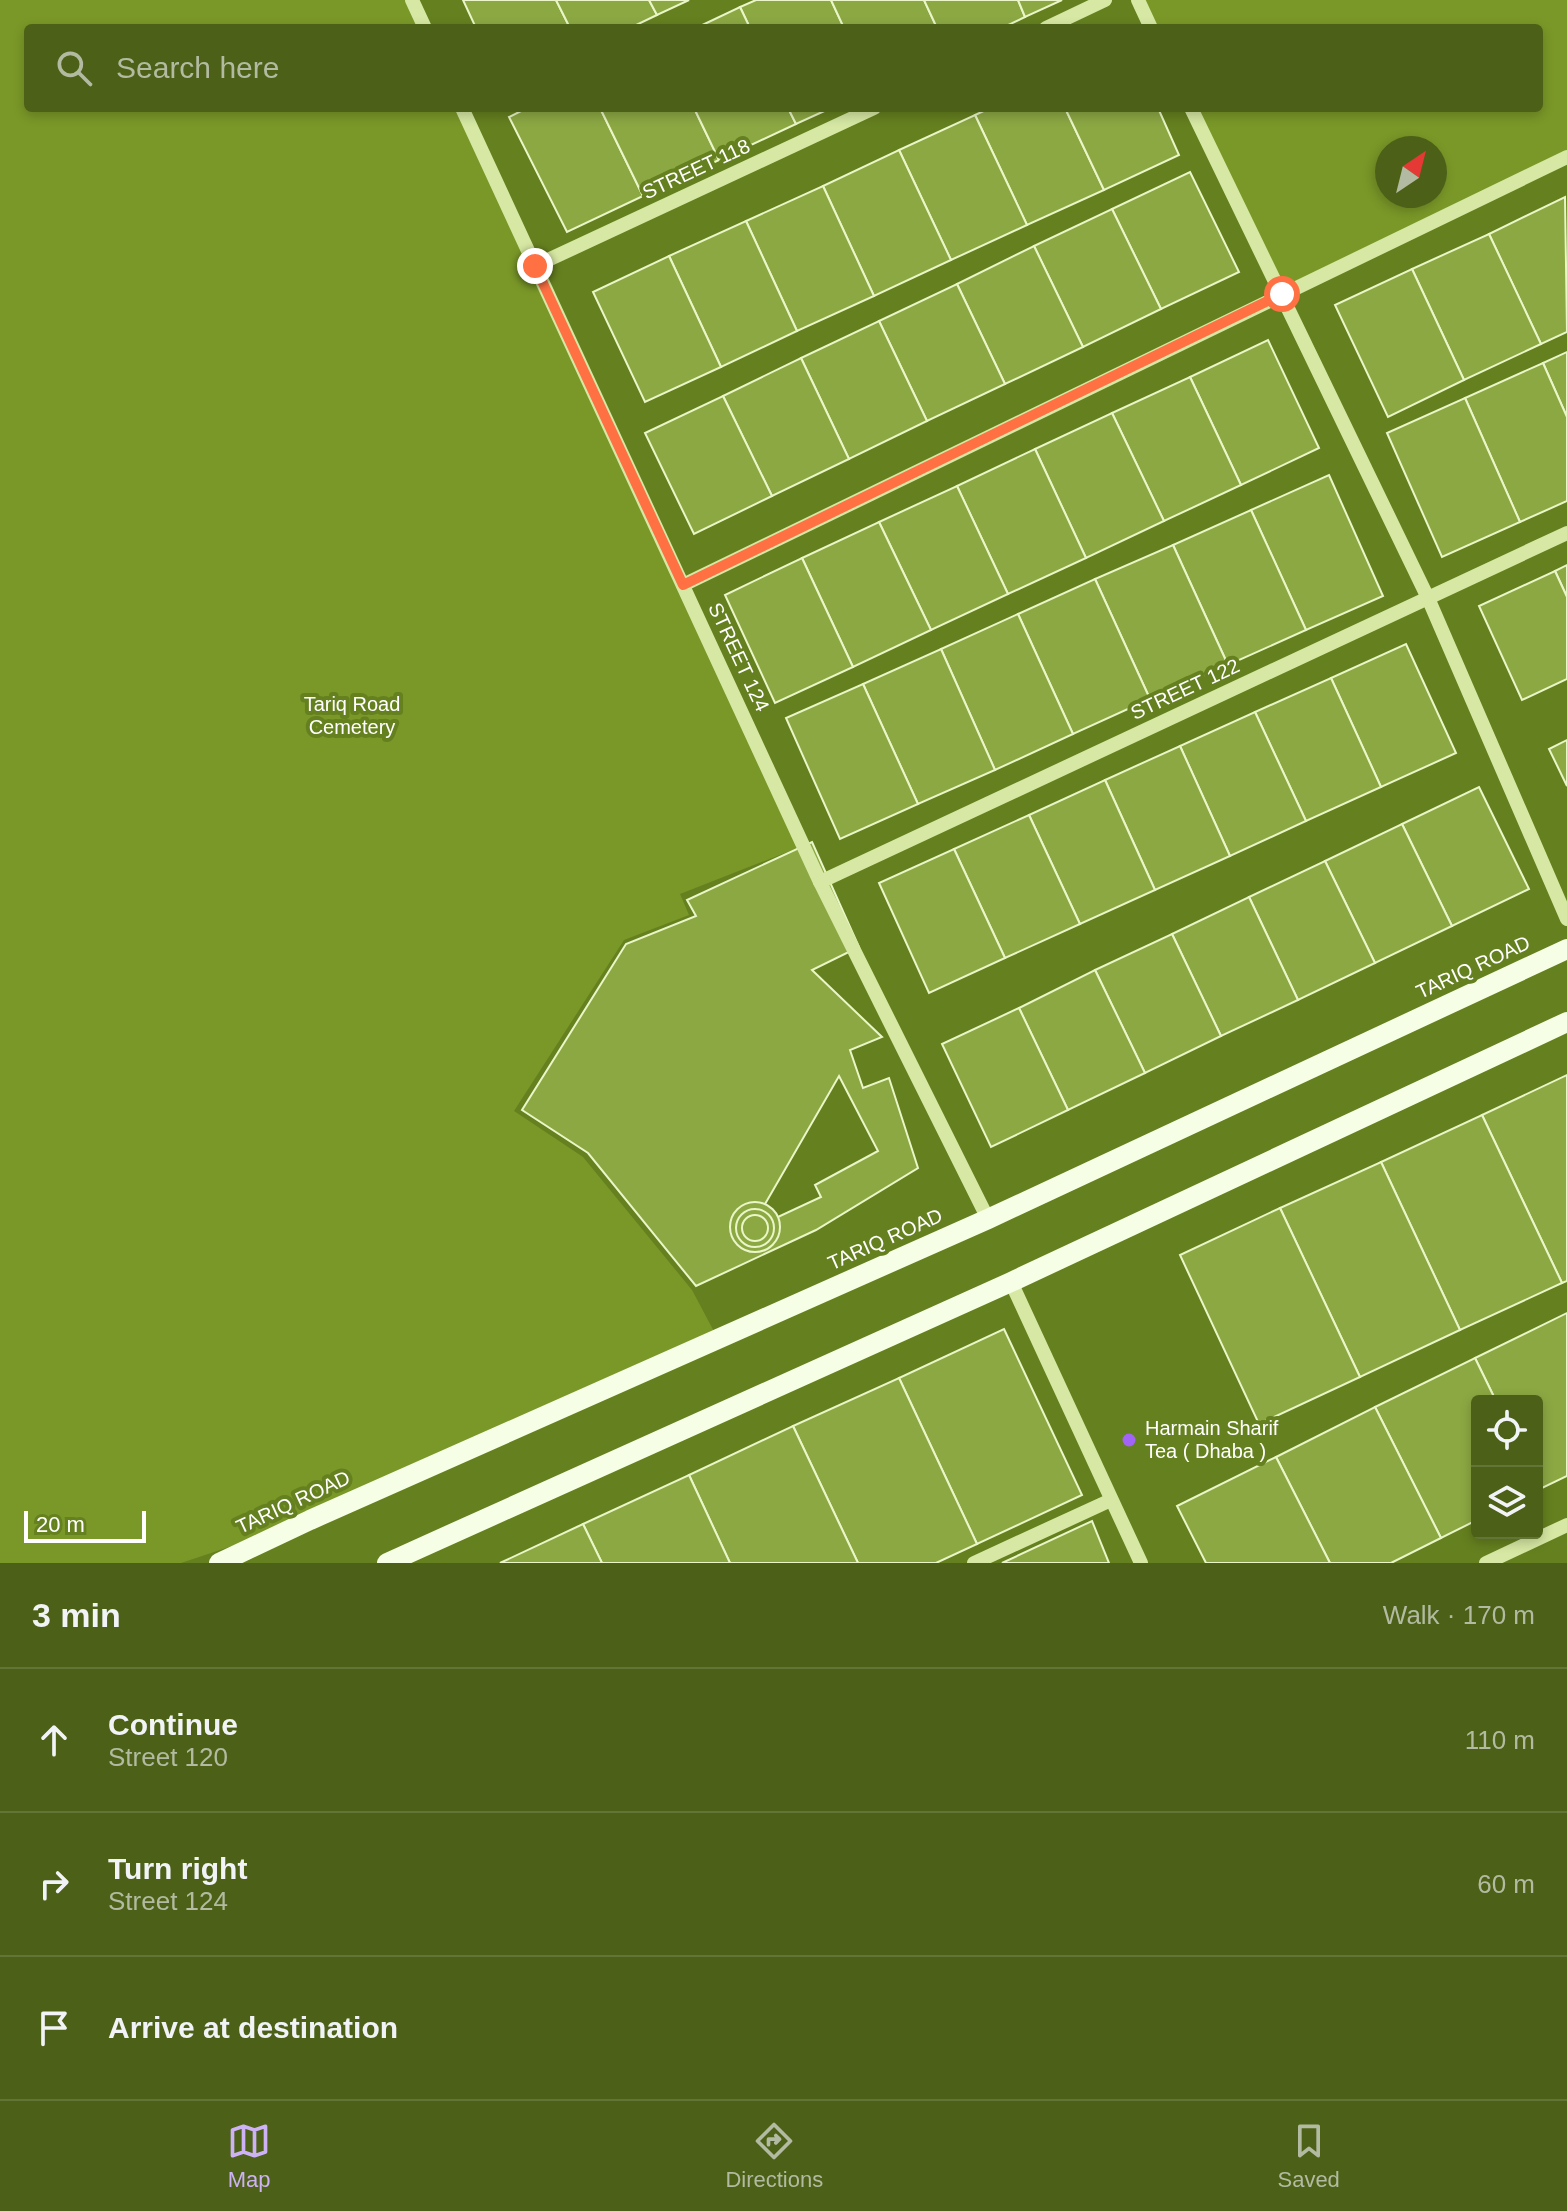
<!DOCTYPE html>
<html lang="en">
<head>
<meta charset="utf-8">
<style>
  :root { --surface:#4c6017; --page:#566924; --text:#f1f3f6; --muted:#b2bba1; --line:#637536; --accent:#cdb2f6 }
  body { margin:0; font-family:Arial,sans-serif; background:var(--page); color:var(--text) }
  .controls { position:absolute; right:24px; bottom:24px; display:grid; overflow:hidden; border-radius:8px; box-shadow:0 4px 12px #0003 }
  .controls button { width:72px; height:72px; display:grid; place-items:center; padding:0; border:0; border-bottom:2px solid var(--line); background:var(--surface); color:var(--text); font:40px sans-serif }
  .compass { position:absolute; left:1375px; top:136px; width:72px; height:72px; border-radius:50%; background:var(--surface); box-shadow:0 4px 12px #0003; rotate:35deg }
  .scale { position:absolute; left:24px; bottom:20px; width:122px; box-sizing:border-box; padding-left:8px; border:4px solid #fff; border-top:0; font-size:22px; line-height:28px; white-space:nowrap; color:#fff; -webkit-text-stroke:6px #65801f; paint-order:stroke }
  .stop { position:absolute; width:24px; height:24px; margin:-18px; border:6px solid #ff7043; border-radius:50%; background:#fff }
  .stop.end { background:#ff7043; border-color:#fff; box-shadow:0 2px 8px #0008 }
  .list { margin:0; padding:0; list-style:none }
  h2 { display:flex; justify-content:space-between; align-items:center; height:104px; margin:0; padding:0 32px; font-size:34px }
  h2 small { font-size:26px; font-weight:400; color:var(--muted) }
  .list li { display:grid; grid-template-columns:52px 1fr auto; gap:24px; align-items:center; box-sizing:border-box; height:144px; padding:0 32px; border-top:2px solid var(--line) }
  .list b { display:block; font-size:30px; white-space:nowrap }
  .list p { margin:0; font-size:26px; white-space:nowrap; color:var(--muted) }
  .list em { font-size:26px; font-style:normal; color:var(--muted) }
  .icon { flex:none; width:44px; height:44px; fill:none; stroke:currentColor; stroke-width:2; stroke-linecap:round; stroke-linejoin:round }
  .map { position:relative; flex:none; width:1567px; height:1563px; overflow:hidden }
  .search { position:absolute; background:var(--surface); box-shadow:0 4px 12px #0003; left:24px; right:24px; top:24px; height:88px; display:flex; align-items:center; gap:20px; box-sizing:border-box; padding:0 28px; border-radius:8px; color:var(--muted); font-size:30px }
  .sheet { height:536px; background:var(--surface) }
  nav { display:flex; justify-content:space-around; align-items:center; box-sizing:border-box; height:112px; border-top:2px solid var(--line); background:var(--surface); font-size:22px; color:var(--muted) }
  nav a { display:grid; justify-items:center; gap:4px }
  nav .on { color:var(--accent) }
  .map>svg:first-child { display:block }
  .green { fill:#7a9828; fill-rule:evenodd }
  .building { fill:#8ca843; stroke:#eaf6c7; stroke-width:2; fill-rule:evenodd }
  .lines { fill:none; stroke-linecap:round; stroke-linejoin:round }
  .minor { stroke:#d6e8a3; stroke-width:14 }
  .major { stroke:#f6fee6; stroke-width:20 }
  .route { stroke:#ff7043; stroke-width:10 }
  .poi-dot { fill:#a263f7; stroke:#65801f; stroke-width:3 }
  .labels { text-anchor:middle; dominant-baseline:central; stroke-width:8; stroke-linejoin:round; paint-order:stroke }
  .street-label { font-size:20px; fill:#fff; stroke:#65801f }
  .park-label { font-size:20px; fill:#fff; stroke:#65801f }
  .poi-label { font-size:20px; fill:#fff; stroke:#65801f; text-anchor:start }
</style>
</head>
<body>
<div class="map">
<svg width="1567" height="1563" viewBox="0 0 1567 1563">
  <rect width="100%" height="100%" fill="#65801f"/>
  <g class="green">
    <polygon points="0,0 412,0 425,28 28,28 28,108 461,108 800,847 680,894 689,915 624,940 514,1111 583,1157 692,1290 718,1339 310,1520 181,1563 0,1563"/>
    <path d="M1138 0H1567V157L1282 294 1191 108H1539V28H1151ZM1387 148H1435V196H1387Z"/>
  </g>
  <g class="building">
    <polygon points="463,0 556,0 570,28 476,28"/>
    <polygon points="556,0 649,0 657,15 630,28 570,28"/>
    <polygon points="649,0 689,0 657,15"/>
    <polygon points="756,0 831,0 844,28 750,28 740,7"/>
    <polygon points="831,0 924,0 937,28 844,28"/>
    <polygon points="924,0 1018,0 1025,17 1002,28 937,28"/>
    <polygon points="1018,0 1062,0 1025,17"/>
    <polygon points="740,7 750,28 696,28"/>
    <polygon points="527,108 600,108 643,196 567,232 509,117"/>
    <polygon points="600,108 694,108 719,160 643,196"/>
    <polygon points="694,108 788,108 796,124 719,160"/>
    <polygon points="788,108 831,108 796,124"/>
    <polygon points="990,108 1065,108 1104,190 1027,225 975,115"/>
    <polygon points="1065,108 1158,108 1179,155 1104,190"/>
    <polygon points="975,115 1027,225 951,260 899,150"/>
    <polygon points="899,150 951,260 874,296 823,186"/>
    <polygon points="1190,172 1239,272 1161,309 1112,209"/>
    <polygon points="823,186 874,296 797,331 746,221"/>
    <polygon points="1565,197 1567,332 1541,344 1489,234"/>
    <polygon points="1112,209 1161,309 1083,347 1034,246"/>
    <polygon points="746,221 797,331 721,367 669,256"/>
    <polygon points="1489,234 1541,344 1464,380 1412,269"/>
    <polygon points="1034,246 1083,347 1005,384 957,284"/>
    <polygon points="669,256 721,367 645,402 593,292"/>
    <polygon points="1412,269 1464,380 1388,417 1335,305"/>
    <polygon points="957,284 1005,384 927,421 879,321"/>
    <polygon points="879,321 927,421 849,459 801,358"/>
    <polygon points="1268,340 1319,448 1241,485 1190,377"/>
    <polygon points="1567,352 1567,417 1543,363"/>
    <polygon points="801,358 849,459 772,496 723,396"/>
    <polygon points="1543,363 1567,417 1567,501 1520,522 1465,398"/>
    <polygon points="1190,377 1241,485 1164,521 1112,413"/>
    <polygon points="723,396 772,496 694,534 645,433"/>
    <polygon points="1465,398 1520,522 1442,557 1387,433"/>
    <polygon points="1112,413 1164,521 1086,558 1035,449"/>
    <polygon points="1035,449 1086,558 1008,594 957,486"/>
    <polygon points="1329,475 1383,596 1306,630 1251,510"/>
    <polygon points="957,486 1008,594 931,630 879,522"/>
    <polygon points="1251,510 1306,630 1228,665 1173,545"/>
    <polygon points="879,522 931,630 853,667 802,558"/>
    <polygon points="1173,545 1228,665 1150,699 1095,579"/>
    <polygon points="802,558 853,667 775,703 725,595"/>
    <polygon points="1567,565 1567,597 1555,571"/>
    <polygon points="1555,571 1567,597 1567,679 1522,700 1479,606"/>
    <polygon points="1095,579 1150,699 1073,734 1018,614"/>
    <polygon points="1018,614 1073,734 995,770 941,649"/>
    <polygon points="1406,644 1456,753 1381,787 1331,678"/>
    <polygon points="941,649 995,770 918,804 863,684"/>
    <polygon points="1331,678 1381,787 1306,821 1255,712"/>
    <polygon points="863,684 918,804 840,839 786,718"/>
    <polygon points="1255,712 1306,821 1230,856 1180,746"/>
    <polygon points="1567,740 1567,786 1549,749"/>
    <polygon points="1180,746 1230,856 1155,890 1105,780"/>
    <polygon points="1105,780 1155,890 1080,924 1029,815"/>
    <polygon points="1479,787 1529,889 1452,926 1402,824"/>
    <polygon points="1029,815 1080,924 1005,958 954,849"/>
    <polygon points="1402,824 1452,926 1375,963 1325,861"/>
    <path d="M812 842 859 947 812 970 882 1037 850 1050 863 1088 889 1078 918 1168 816 1230 696 1286 588 1153 522 1110 626 944 696 916 687 900ZM839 1076 878 1151 815 1185 821 1197 750 1230Z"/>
    <polygon points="954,849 1005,958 929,993 879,883"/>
    <polygon points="1325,861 1375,963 1298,1000 1249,897"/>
    <polygon points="1249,897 1298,1000 1221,1036 1172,934"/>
    <polygon points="1172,934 1221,1036 1145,1073 1095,970"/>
    <polygon points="1095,970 1145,1073 1068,1110 1019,1008"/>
    <polygon points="1019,1008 1068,1110 991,1147 942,1044"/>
    <polygon points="1567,1075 1567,1281 1562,1283 1482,1115"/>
    <polygon points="1482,1115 1562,1283 1460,1330 1381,1162"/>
    <polygon points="1381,1162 1460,1330 1360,1377 1280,1208"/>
    <circle cx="755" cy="1227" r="25"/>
    <polygon points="1280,1208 1360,1377 1259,1424 1180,1255"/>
    <circle cx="755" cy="1228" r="19"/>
    <circle cx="755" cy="1228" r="13"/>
    <polygon points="1567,1313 1567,1476 1540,1489 1537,1483 1537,1401 1496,1401 1475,1358"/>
    <polygon points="1004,1329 1082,1495 977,1544 899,1378"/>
    <polygon points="1475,1358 1496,1401 1477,1401 1477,1520 1441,1538 1375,1407"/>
    <polygon points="899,1378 977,1544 936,1563 858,1563 793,1426"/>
    <polygon points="1375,1407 1441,1538 1391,1563 1330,1563 1276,1457"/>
    <polygon points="793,1426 858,1563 730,1563 689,1475"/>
    <polygon points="1276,1457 1330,1563 1206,1563 1177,1506"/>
    <polygon points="689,1475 730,1563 602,1563 583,1524"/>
    <polygon points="1092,1521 1109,1563 1002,1563"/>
    <polygon points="583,1524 602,1563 500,1563"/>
  </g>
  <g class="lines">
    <g class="minor">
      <polyline points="412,0 425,28"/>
      <polyline points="1138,0 1151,28"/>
      <polyline points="1046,28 1105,0"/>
      <polyline points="462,108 820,882 988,1219"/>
      <polyline points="1191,108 1428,598 1567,919"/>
      <polyline points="535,266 874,108"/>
      <polyline points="683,585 1567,157"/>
      <polyline points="820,882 1567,533"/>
      <polyline points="1011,1282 1141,1563"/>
      <polyline points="974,1563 1111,1500"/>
      <polyline points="1486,1563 1567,1525"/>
    </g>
    <g class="major">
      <polyline points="219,1563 310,1520 988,1219 1567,949"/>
      <polyline points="387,1563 1011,1282 1567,1022"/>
    </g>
  </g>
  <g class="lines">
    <polyline class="route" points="535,266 683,585 1282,294"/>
  </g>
  <circle class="poi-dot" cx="1129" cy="1440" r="8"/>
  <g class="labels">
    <g class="street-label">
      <text transform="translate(696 169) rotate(-25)">STREET 118</text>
      <text transform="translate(739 657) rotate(65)">STREET 124</text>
      <text transform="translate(1185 689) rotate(-25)">STREET 122</text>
      <text transform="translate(1473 967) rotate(-25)">TARIQ ROAD</text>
      <text transform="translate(885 1239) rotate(-24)">TARIQ ROAD</text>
      <text transform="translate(293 1502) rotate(-25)">TARIQ ROAD</text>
    </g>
    <g class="park-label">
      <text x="352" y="704">Tariq Road<tspan x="352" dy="23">Cemetery</tspan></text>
    </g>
    <g class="poi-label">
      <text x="1145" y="1428">Harmain Sharif<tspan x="1145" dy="23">Tea ( Dhaba )</tspan></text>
    </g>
  </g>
</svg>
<div class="controls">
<button><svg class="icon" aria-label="locate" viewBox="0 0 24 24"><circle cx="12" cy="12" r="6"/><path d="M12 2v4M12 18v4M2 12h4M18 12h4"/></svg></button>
<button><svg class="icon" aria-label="layers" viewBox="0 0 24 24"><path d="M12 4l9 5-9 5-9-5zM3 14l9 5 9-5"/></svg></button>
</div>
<svg class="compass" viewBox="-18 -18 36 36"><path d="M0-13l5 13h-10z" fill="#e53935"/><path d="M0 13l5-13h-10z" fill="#b2bba1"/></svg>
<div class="scale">20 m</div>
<div class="stop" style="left:1282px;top:294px"></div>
<div class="stop end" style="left:535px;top:266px"></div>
<div class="search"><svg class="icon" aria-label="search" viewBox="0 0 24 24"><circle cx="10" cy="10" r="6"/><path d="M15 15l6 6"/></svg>Search here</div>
</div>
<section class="sheet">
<h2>3 min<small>Walk · 170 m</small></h2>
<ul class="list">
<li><svg class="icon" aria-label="ahead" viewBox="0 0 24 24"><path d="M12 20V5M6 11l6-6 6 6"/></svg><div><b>Continue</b><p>Street 120</p></div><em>110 m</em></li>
<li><svg class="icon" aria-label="right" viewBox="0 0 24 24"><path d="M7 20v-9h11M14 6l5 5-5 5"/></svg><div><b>Turn right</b><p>Street 124</p></div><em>60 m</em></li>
<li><svg class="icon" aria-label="arrive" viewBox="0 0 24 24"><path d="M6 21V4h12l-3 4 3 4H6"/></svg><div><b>Arrive at destination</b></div></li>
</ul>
</section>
<nav>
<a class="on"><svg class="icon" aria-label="map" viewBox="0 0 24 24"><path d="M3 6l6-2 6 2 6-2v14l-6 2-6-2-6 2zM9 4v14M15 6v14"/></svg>Map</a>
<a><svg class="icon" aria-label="directions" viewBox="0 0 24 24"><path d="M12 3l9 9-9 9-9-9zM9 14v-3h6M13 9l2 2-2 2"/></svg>Directions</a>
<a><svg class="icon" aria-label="saved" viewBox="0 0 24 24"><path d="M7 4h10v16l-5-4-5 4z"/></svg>Saved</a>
</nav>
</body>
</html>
